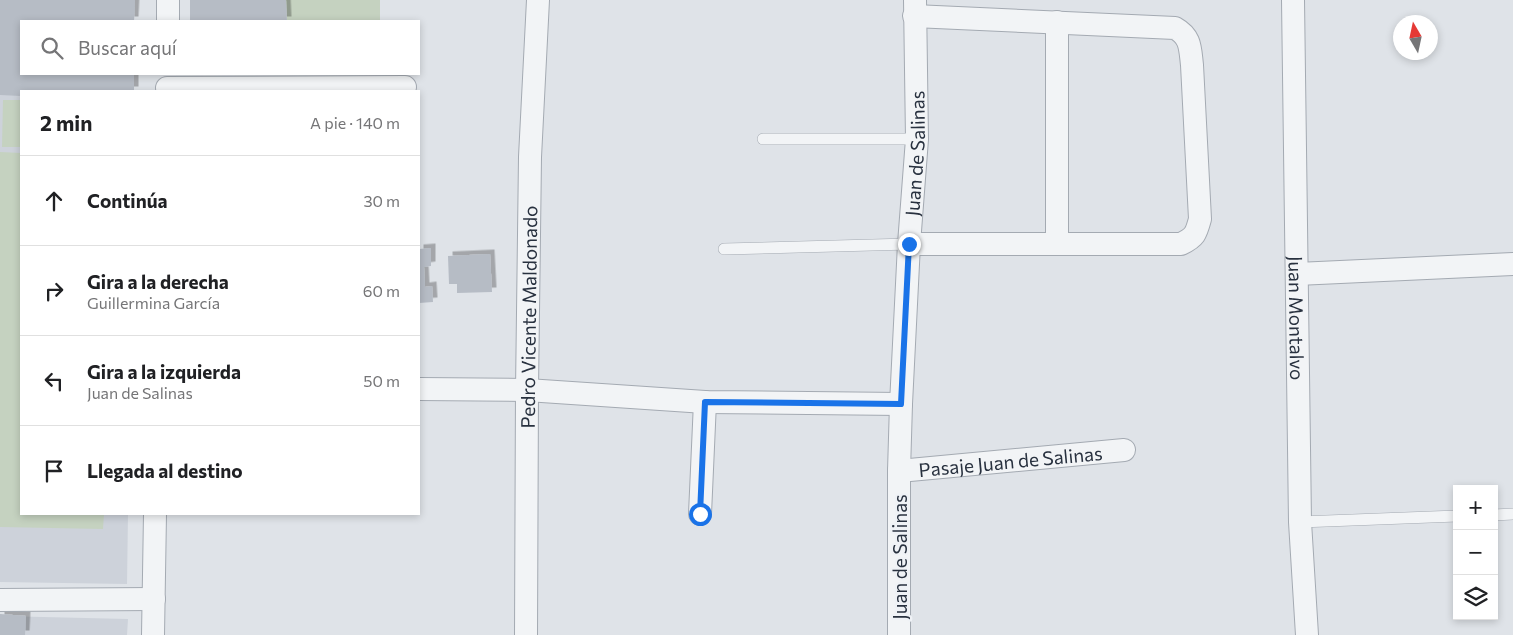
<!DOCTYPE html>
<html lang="es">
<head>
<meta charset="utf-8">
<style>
  :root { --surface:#fff; --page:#f2f2f2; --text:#202124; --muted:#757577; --line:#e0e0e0 }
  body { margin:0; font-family:Commissioner,sans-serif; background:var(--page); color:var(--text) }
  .controls { position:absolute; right:15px; bottom:15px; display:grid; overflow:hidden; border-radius:0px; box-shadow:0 2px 8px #0003 }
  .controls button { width:45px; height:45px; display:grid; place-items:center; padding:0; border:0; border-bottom:1px solid var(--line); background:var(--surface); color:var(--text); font:25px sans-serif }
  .compass { position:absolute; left:1393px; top:15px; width:45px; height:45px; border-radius:50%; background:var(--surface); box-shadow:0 2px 8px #0003; rotate:351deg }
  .stop { position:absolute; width:15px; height:15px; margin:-11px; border:4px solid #1a73e8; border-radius:50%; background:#fff }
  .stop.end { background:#1a73e8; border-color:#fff; box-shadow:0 1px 5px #0008 }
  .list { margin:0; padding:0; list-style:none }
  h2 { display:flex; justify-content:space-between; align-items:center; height:65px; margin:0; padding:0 20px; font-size:21px }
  h2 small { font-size:16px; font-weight:400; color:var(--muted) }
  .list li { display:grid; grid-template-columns:32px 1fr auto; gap:15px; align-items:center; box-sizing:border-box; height:90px; padding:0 20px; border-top:1px solid var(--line) }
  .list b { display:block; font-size:19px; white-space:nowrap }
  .list p { margin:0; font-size:16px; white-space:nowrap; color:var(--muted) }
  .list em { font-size:16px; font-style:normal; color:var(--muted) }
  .icon { flex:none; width:28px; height:28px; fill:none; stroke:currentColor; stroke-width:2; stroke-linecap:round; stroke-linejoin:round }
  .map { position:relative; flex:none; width:1513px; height:635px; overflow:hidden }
  .search { position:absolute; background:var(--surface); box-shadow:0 2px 8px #0003; left:20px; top:20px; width:400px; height:55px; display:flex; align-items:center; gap:12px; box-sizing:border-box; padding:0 18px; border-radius:0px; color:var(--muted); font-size:19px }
  .panel { position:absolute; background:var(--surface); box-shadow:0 2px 8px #0003; left:20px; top:90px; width:400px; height:425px; border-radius:0px }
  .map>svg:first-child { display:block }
  .built { fill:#cdd2da }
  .green { fill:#c5d2c0 }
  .building { fill:#b6bcc5; filter:url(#shadow) }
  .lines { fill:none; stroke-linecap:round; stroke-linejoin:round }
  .lane-casing { stroke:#a4aab2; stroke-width:12 }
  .street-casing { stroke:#a4aab2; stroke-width:24 }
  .lane { stroke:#f2f4f6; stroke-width:11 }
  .street { stroke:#f2f4f6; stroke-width:22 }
  .route { stroke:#1a73e8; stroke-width:6 }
  .labels { text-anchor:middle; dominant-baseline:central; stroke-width:4.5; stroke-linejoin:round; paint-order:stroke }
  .street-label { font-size:19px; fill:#28313f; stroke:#eff2f6 }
</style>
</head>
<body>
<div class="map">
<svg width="1513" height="635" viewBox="0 0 1513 635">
  <defs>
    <filter id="shadow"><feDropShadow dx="4.5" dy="-4.5" stdDeviation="0" flood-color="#0004"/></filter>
  </defs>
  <rect width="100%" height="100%" fill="#dfe3e8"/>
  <g class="built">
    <polygon points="0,0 135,0 134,21 21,21 21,74 134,74 134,91 21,91 21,514 128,514 127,584 0,582"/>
    <polygon points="0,616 128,619 127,635 0,635"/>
  </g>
  <g class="green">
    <polygon points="286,0 380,0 380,21 287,21"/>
    <polygon points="3,100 21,100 21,147 2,147"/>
    <polygon points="0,152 21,153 21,514 104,514 103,529 0,527"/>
  </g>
  <g class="building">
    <polygon points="0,0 135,0 134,21 21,21 21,74 134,74 134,91 21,91 21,96 0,95"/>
    <polygon points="190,0 286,0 287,21 190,21"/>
    <polygon points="431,248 431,266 424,267 425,287 432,286 433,302 419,303 419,249"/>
    <polygon points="490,254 492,292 457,293 457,284 449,284 448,256"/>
    <polygon points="0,614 26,616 25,635 0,635"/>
  </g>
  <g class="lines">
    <g class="lane-casing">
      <g id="lane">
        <polyline points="763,139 917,139"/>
        <polyline points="724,249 909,244"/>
        <polyline points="1494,515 1513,514"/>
        <polyline points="1300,522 1457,516"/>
      </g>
    </g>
    <g class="street-casing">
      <g id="street">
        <path id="s1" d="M1293 0 1300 522 1307 635"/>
        <polyline points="168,21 168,0"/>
        <polyline points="1057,22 1057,244"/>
        <polyline points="167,88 405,87"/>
        <path d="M909 244H1181C1195 237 1196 234 1200 219L1192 65C1190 48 1191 37 1175 28L914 16"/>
        <polyline points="1297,274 1513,264"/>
        <polyline points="419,389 527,390 705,402 901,404"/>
        <path id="s2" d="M899 471 1124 450"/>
        <polyline points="700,514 705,402"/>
        <polyline points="0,600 154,599"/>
        <polyline points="153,635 155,514"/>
        <path id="s3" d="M526 635 527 390 530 157 538 0"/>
        <path id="s4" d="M899 635V471L901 404 909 244 917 139 915 0"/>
      </g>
    </g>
    <use href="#lane" class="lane"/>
    <use href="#street" class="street"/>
  </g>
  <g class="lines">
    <polyline class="route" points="700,514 705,402 901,404 909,244"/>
  </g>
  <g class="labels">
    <g class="street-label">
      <text stroke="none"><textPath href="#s4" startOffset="482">Juan de Salinas</textPath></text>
      <text stroke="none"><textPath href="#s3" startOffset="318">Pedro Vicente Maldonado</textPath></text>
      <text stroke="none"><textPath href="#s1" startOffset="318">Juan Montalvo</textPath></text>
      <text stroke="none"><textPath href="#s2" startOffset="112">Pasaje Juan de Salinas</textPath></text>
      <text transform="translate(899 557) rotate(-90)">Juan de Salinas</text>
    </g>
  </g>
</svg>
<div class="controls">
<button>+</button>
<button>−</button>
<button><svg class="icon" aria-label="layers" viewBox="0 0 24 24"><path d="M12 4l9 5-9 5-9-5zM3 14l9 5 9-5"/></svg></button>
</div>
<svg class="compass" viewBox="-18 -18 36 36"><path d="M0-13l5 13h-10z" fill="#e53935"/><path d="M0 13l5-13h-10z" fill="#757577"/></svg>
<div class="stop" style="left:700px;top:514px"></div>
<div class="stop end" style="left:909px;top:244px"></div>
<div class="search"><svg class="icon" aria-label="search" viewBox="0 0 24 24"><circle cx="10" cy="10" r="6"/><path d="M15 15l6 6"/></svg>Buscar aquí</div>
<section class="panel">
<h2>2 min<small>A pie · 140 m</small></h2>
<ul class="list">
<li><svg class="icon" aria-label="ahead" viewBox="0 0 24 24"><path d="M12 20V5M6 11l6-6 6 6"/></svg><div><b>Continúa</b></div><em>30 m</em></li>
<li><svg class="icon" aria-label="right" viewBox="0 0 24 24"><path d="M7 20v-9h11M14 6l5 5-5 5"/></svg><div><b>Gira a la derecha</b><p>Guillermina García</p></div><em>60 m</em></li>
<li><svg class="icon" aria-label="left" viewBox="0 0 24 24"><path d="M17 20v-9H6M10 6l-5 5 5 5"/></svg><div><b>Gira a la izquierda</b><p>Juan de Salinas</p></div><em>50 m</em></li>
<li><svg class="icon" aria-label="arrive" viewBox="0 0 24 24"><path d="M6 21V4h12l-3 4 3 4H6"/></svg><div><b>Llegada al destino</b></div></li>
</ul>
</section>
</div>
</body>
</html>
